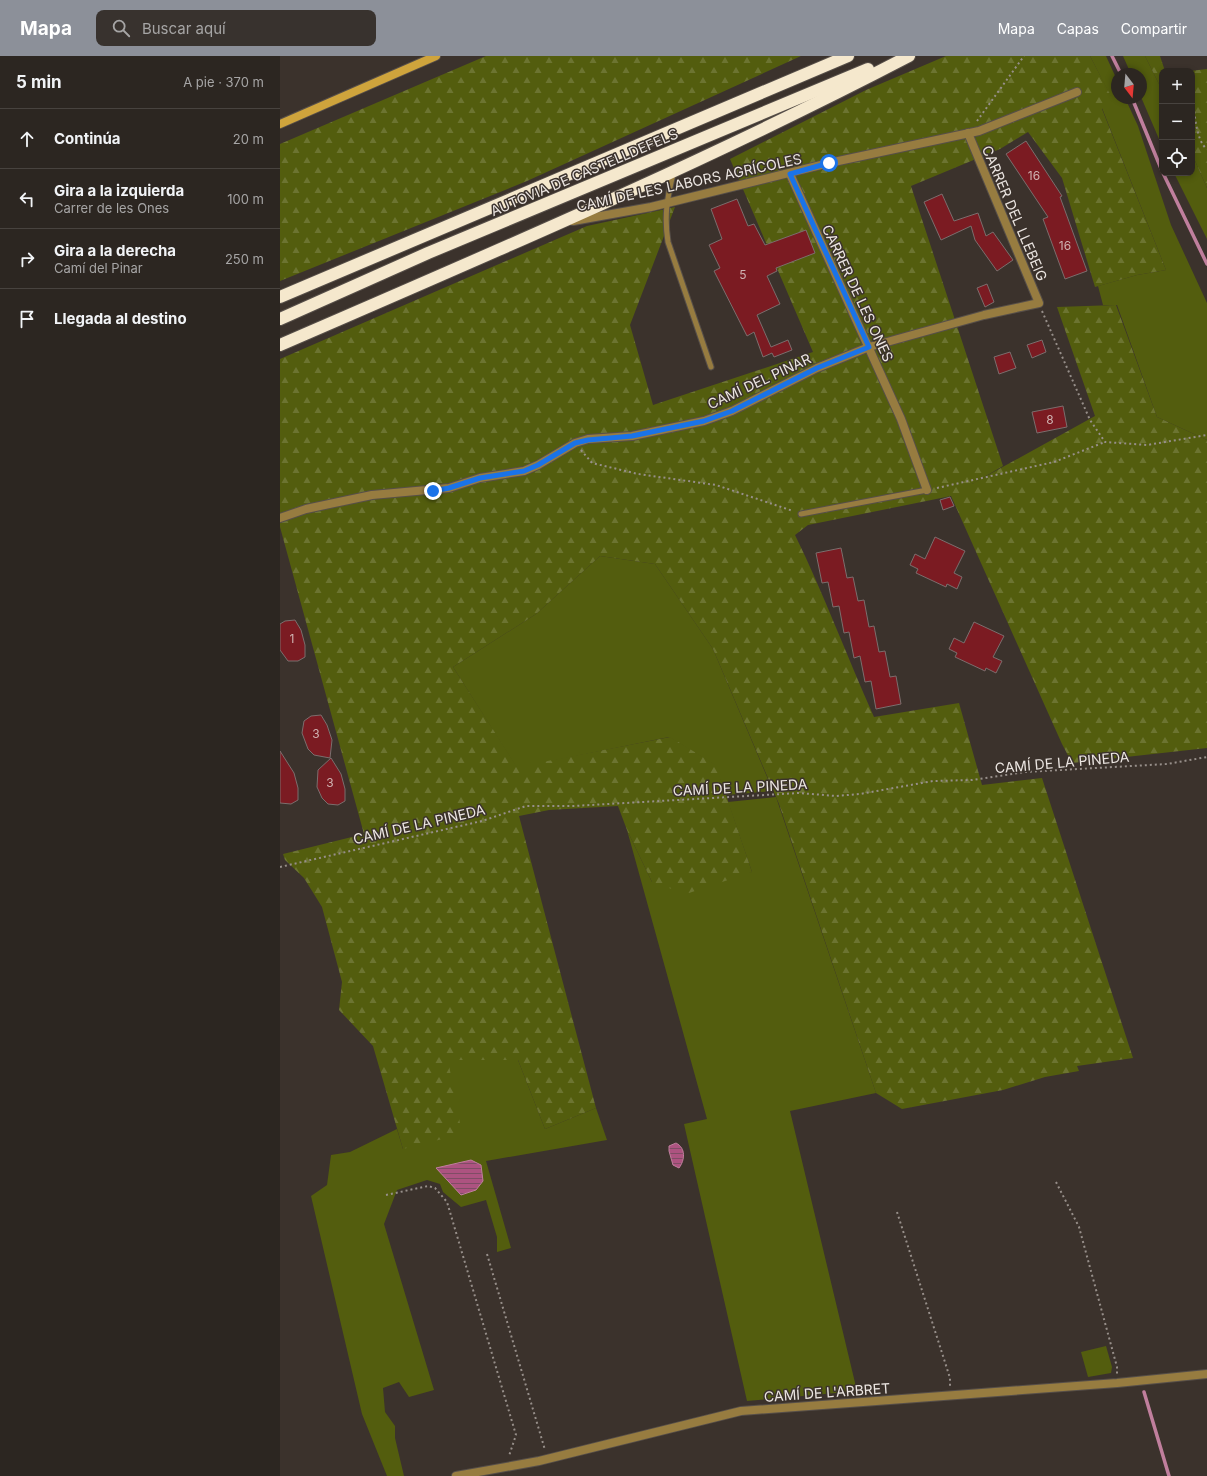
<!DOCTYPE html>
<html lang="es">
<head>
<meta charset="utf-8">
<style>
  :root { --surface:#2c2621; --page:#38322e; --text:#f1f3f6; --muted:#a6a5a5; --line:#48433f; --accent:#8c9099 }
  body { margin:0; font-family:Inter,sans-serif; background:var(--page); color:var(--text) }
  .controls { position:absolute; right:12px; top:12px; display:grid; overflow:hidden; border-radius:8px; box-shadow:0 2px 6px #0003 }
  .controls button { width:36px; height:36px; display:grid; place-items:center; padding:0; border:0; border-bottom:1px solid var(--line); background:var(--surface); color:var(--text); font:20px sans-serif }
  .compass { position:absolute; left:831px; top:12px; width:36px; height:36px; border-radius:50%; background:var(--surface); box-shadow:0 2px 6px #0003; rotate:164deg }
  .stop { position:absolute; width:12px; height:12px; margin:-9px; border:3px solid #1a73e8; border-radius:50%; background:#fff }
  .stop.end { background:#1a73e8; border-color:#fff; box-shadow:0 1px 4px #0008 }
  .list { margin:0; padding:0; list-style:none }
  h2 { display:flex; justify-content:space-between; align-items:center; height:52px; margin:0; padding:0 16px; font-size:17px }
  h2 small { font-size:13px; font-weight:400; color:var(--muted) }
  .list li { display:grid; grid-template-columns:26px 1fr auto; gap:12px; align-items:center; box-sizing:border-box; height:60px; padding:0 16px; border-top:1px solid var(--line) }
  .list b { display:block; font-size:15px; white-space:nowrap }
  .list p { margin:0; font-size:13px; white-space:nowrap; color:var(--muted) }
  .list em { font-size:13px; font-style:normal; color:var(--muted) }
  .icon { flex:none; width:22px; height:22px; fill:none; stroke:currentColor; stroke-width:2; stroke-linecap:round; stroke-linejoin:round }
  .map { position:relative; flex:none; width:927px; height:1420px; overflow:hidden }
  header { display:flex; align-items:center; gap:24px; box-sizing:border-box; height:56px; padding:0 20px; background:var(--accent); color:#fff }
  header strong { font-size:19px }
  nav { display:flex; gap:22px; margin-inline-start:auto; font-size:14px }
  .search { width:280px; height:36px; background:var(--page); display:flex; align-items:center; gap:10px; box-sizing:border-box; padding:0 14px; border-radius:8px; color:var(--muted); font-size:15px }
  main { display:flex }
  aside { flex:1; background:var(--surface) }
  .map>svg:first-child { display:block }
  .grass { fill:#535d0e }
  .forest { fill:url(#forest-firs) }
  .water { fill:url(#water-rules); stroke:#c07f9d }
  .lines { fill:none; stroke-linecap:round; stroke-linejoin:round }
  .stream { stroke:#c07f9d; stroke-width:3.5 }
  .building { fill:#7b1b22; stroke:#7b6e6d }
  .lane-casing { stroke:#574f49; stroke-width:7 }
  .street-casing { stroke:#574f49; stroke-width:10 }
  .secondary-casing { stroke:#574f49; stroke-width:10 }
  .highway-casing { stroke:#574f49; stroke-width:14 }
  .path { stroke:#978f8a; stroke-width:2; stroke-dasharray:2 3; stroke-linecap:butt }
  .lane { stroke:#977c40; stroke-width:5 }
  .street { stroke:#977c40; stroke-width:8 }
  .secondary { stroke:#cfa43c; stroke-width:8 }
  .highway { stroke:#f5e8cd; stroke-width:12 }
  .route { stroke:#1a73e8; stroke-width:5 }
  .labels { text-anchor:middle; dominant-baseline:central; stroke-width:3; stroke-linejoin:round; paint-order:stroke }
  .number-label { font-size:12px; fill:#d0b3b2 }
  .street-label { font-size:14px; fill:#ece6e2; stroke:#3b322c }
</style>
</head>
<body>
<header>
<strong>Mapa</strong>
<div class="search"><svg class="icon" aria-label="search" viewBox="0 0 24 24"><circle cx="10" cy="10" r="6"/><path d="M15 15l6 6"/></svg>Buscar aquí</div>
<nav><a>Mapa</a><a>Capas</a><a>Compartir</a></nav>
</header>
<main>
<aside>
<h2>5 min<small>A pie · 370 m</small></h2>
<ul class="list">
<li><svg class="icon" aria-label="ahead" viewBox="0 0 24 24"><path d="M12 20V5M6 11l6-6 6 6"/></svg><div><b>Continúa</b></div><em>20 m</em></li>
<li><svg class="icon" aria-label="left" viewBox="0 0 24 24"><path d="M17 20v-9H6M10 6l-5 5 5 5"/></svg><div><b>Gira a la izquierda</b><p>Carrer de les Ones</p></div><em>100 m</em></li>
<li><svg class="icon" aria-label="right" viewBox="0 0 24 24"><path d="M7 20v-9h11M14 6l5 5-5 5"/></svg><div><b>Gira a la derecha</b><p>Camí del Pinar</p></div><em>250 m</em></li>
<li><svg class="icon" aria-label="arrive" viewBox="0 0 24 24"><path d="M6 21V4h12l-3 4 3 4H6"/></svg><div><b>Llegada al destino</b></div></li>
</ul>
</aside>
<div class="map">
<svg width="927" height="1420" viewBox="0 0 927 1420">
  <defs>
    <pattern id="forest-firs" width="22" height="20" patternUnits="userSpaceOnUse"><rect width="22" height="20" fill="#535d0e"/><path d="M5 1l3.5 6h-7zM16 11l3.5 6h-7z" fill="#6c7431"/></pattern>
    <pattern id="water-rules" width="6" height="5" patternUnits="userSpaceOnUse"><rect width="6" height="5" fill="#ad5380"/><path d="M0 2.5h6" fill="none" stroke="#7f4d65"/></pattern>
  </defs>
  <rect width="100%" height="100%" fill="#3b322c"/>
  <g class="grass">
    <polygon points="810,0 826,0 837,24 837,42 845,42 858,70 891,169 927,247 927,384 877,361 837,249 823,249 818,230 857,219 886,214 822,52 831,41"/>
    <polygon points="843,0 865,0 882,34 882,90 861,41 861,18 851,18"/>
    <polygon points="912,98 927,132 927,183 894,117 912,117"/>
    <polygon points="320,500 375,508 433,593 493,735 446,739 435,709 389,681 237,712 173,611 256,558"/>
    <polygon points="496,741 596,1037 510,1055 577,1335 467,1345 404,1068 427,1063 347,774 372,826 472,816 448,746"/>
    <polygon points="168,1003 238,1004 265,1073 316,1052 327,1084 206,1105 231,1192 217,1196 217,1181 206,1144 181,1151 163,1136 160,1128 147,1124 117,1134 104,1168 154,1334 129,1341 119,1326 103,1332 105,1356 115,1370 115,1382 124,1420 107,1420 82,1358 31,1140 47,1129 51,1099 70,1096 117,1073 123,1093"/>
    <polygon points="826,1290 832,1311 831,1317 808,1321 801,1296"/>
  </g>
  <g class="forest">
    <polygon points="206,0 521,0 247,125 0,225 0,88"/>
    <path d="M666 0H810L832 42 822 53 886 214 857 219 815 231 782 122 748 76 720 93 631 130 723 410 692 428 815 360 777 251 836 249 877 361 927 384V692L792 707 782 688 671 440 528 469 515 479C544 538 567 601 594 661L679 647 702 729 762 722 853 1002 797 1010 799 1015 765 1021 723 1034 622 1053 596 1037 499 748 433 593 375 508 320 500 256 558 173 611 237 711 390 681 436 709 472 816 406 838 372 826 347 774 338 750 269 754 239 760 316 1052 265 1073 238 1004H168L182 1078 123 1093 93 990 59 954 62 926 42 851 24 822 5 804 3 798 84 778 0 471V303L307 170 395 151 350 269 373 349 533 296 450 103 586 34Z"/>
    <polygon points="865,0 880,0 885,15 882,15 882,34"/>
    <polygon points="927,13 927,132 912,98 912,15 910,15"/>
  </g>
  <g class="water">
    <path d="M396 1087C406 1092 405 1104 399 1112L393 1109 389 1095V1090Z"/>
    <polygon points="191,1104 201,1109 203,1125 196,1134 181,1139 156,1112"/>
  </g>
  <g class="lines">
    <g class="stream">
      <polyline points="832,0 841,18"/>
      <polyline points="852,42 882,115"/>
      <polyline points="883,117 927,208"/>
      <polyline points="864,1336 889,1420"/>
    </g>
  </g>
  <g class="building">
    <polygon points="746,85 782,140 780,141 807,215 785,223 763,163 768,161 726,98"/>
    <polygon points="662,138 674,165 698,157 706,180 713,176 733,204 717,215 695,184 691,170 661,184 644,146"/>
    <polygon points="457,143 468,170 474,168 485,189 526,174 535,197 496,212 497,215 487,220 500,248 477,259 491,291 508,284 512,294 494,301 492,297 483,301 474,276 467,280 434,215 440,212 429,189 442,183 431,153"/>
    <polygon points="707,228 714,246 705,251 697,232"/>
    <polygon points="762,284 766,296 752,302 747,289"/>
    <polygon points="730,296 736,312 719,318 714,301"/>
    <polygon points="783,350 787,371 757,377 752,356"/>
    <polygon points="670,441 674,450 663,454 660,444"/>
    <polygon points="655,481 685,495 674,517 682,521 677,533 667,528 666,531 636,517 638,513 630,509 635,498 645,503"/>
    <polygon points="561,492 567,522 573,521 578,545 584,544 589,571 594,570 599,596 605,595 610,621 616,620 621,648 596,653 591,625 585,626 580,600 574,602 569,576 564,577 559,550 553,551 548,526 542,527 536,497"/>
    <polygon points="15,564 21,574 25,589 25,601 18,605 8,605 0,594 0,568 5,565"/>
    <polygon points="694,566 724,580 713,601 722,605 716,617 706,612 705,615 675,601 677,597 669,593 674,582 684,587"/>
    <polygon points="41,659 47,669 52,684 50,702 34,699 28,693 22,677 24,665 31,660"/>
    <polygon points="0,695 14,717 18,732 18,744 11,748 0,747"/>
    <polygon points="51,702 61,718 65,733 65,745 58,749 48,748 42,742 37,731 38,714"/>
  </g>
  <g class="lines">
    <g class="lane-casing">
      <g id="lane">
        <path d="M393 118C387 143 384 160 388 186L431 311"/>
        <polyline points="521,458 647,434"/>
      </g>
    </g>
    <g class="street-casing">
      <g id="street">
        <polyline points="510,118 621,363 647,434"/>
        <polyline points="293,165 371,151 549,107 699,75 797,36"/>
        <polyline points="0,462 26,453 92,439 169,432 200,422 244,415 258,409 295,387 308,383 352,380 424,365 452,355 537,312 589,291 704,259 759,247 688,77"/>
        <polyline points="176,1420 259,1405 461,1355 837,1327 927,1318"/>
      </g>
    </g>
    <g class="secondary-casing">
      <polyline id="secondary" points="0,68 156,0"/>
    </g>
    <g class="highway-casing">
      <g id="highway">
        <polyline points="0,241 568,0"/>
        <polyline points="0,263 148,197 588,13"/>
        <path d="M0 289C212 197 424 107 629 0"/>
      </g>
    </g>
    <g class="path">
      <path d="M912 36C914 49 915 85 927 93"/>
      <polyline points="697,65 744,0"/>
      <polyline points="762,255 810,364 825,386 867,389 927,379"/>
      <polyline points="301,394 312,407 358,418 436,429 513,455"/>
      <polyline points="657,432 774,406 825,386"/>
      <polyline points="0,811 202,765 246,750 293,750 519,737 556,740 580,738 653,725 692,724 745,716 887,708 927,701"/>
      <polyline points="776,1126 799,1171 837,1311 837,1318"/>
      <polyline points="106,1139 148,1130 155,1132 167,1146 236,1379 229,1400"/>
      <polyline points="617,1156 670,1322 670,1330"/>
      <polyline points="207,1198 265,1394"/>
    </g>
    <use href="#lane" class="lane"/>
    <use href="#street" class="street"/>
    <use href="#secondary" class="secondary"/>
    <use href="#highway" class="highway"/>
  </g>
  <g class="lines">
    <polyline class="route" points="153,435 169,432 200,422 244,415 258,409 295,387 308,384 352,380 424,365 452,355 537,312 589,291 510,118 549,107"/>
  </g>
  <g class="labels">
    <g class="number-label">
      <text x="754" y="119">16</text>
      <text x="785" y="189">16</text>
      <text x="463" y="218">5</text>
      <text x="770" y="363">8</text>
      <text x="12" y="582">1</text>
      <text x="36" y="677">3</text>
      <text x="50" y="726">3</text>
    </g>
    <g class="street-label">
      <text transform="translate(304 116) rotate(-23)">AUTOVIA DE CASTELLDEFELS</text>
      <text transform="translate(409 126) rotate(-12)">CAMÍ DE LES LABORS AGRÍCOLES</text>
      <text transform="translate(735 157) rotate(67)">CARRER DEL LLEBEIG</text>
      <text transform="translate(578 237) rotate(65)">CARRER DE LES ONES</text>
      <text transform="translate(479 325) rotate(-25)">CAMÍ DEL PINAR</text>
      <text transform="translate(782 706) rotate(-5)">CAMÍ DE LA PINEDA</text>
      <text transform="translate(460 731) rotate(-3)">CAMÍ DE LA PINEDA</text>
      <text transform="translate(139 768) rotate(-13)">CAMÍ DE LA PINEDA</text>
      <text transform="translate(547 1336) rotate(-4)">CAMÍ DE L'ARBRET</text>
    </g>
  </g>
</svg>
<div class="controls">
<button>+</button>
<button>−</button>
<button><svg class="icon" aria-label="locate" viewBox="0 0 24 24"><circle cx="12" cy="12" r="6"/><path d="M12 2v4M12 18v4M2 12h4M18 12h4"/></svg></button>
</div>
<svg class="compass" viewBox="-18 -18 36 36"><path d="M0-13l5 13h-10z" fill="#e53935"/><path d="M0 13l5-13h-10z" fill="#a6a5a5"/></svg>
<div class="stop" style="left:549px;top:107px"></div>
<div class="stop end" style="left:153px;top:435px"></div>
</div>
</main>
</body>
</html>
